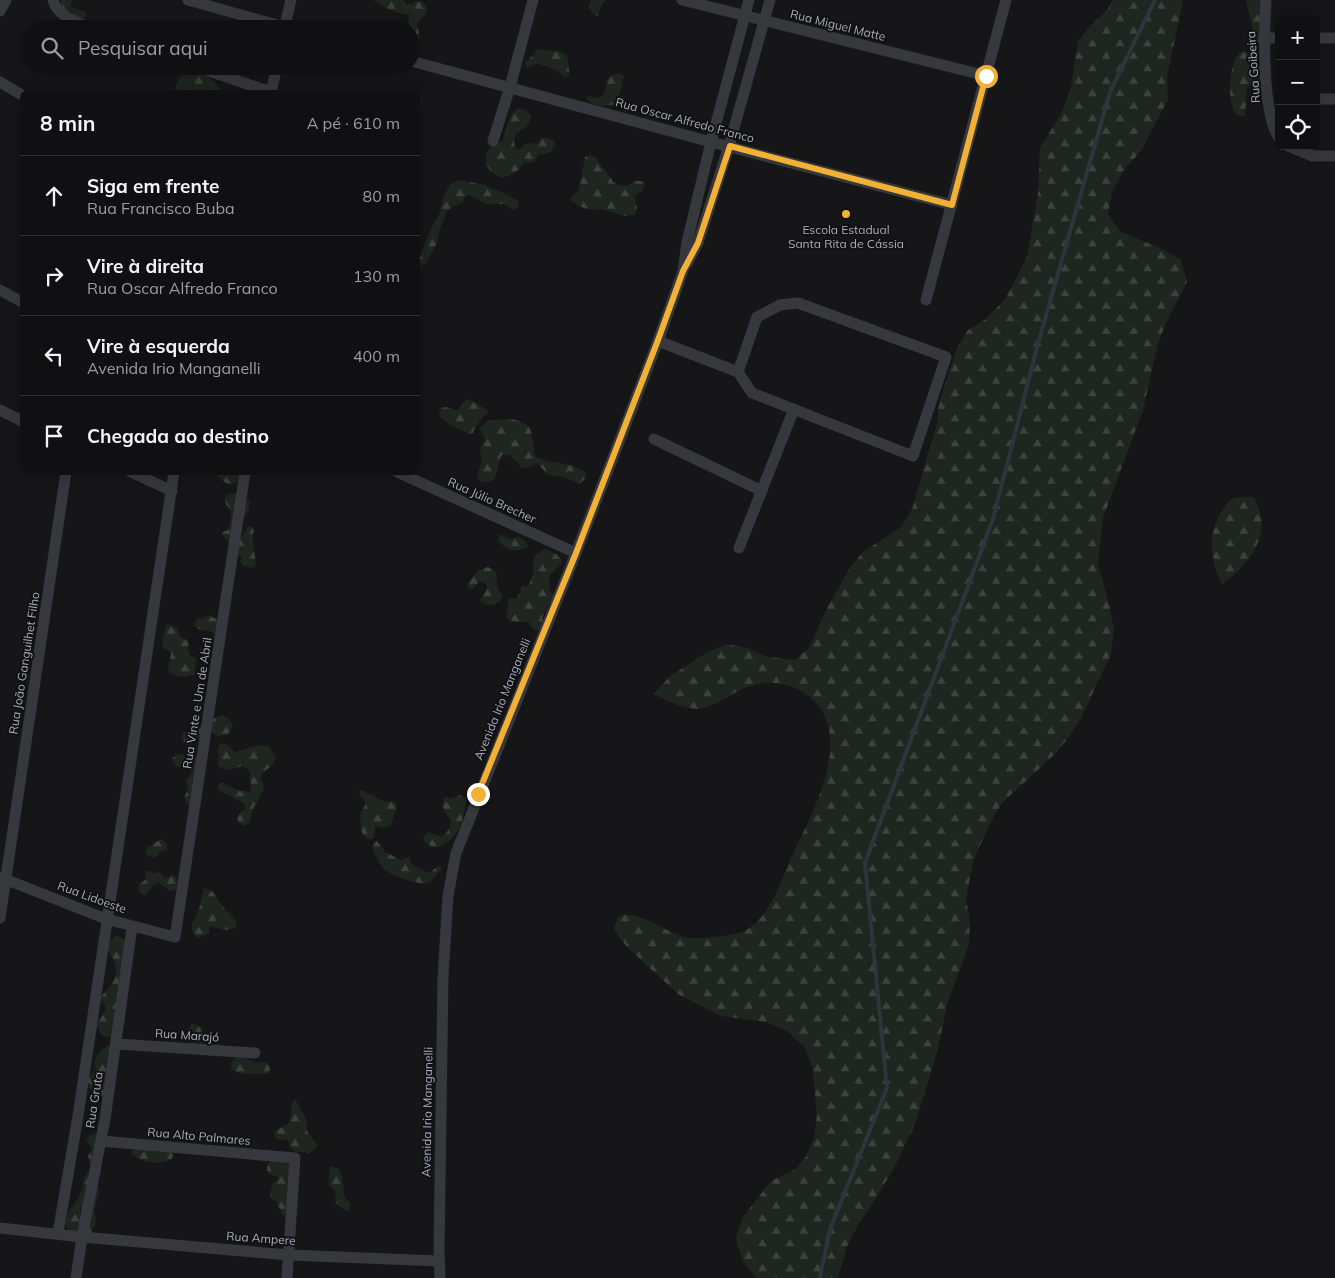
<!DOCTYPE html>
<html lang="pt">
<head>
<meta charset="utf-8">
<style>
  :root { --surface:#101012; --page:#1e1e20; --text:#f1f3f6; --muted:#9c9d9f; --line:#303032 }
  body { margin:0; font-family:Mulish,sans-serif; background:var(--page); color:var(--text) }
  .controls { position:absolute; right:15px; top:15px; display:grid; overflow:hidden; border-radius:8px; box-shadow:0 5px 20px #0002 }
  .controls button { width:45px; height:45px; display:grid; place-items:center; padding:0; border:0; border-bottom:1px solid var(--line); background:var(--surface); color:var(--text); font:25px sans-serif }
  .stop { position:absolute; width:15px; height:15px; margin:-11px; border:4px solid #f2b134; border-radius:50%; background:#fff }
  .stop.end { background:#f2b134; border-color:#fff; box-shadow:0 1px 5px #0008 }
  .list { margin:0; padding:0; list-style:none }
  h2 { display:flex; justify-content:space-between; align-items:center; height:65px; margin:0; padding:0 20px; font-size:21px }
  h2 small { font-size:16px; font-weight:400; color:var(--muted) }
  .list li { display:grid; grid-template-columns:32px 1fr auto; gap:15px; align-items:center; box-sizing:border-box; height:80px; padding:0 20px; border-top:1px solid var(--line) }
  .list b { display:block; font-size:19px; white-space:nowrap }
  .list p { margin:0; font-size:16px; white-space:nowrap; color:var(--muted) }
  .list em { font-size:16px; font-style:normal; color:var(--muted) }
  .icon { flex:none; width:28px; height:28px; fill:none; stroke:currentColor; stroke-width:2; stroke-linecap:round; stroke-linejoin:round }
  .map { position:relative; flex:none; width:1335px; height:1278px; overflow:hidden }
  .search { position:absolute; background:var(--surface); box-shadow:0 5px 20px #0002; left:20px; top:20px; width:400px; height:55px; display:flex; align-items:center; gap:12px; box-sizing:border-box; padding:0 18px; border-radius:28px; color:var(--muted); font-size:19px }
  .panel { position:absolute; background:var(--surface); box-shadow:0 5px 20px #0002; left:20px; top:90px; width:400px; height:385px; border-radius:8px }
  .map>svg:first-child { display:block }
  .forest { fill:url(#forest-firs) }
  .lines { fill:none; stroke-linecap:round; stroke-linejoin:round }
  .stream { stroke:#2c353c; stroke-width:4 }
  .street { stroke:#37383d; stroke-width:11 }
  .route { stroke:#f2b134; stroke-width:6 }
  .poi-dot { fill:#f2b134; stroke:#111113; stroke-width:2 }
  .labels { text-anchor:middle; dominant-baseline:central; stroke-width:4; stroke-linejoin:round; paint-order:stroke }
  .street-label { font-size:12px; fill:#a8adb8; stroke:#111113 }
  .poi-label { font-size:12px; fill:#a8adb8; stroke:#111113 }
</style>
</head>
<body>
<div class="map">
<svg width="1335" height="1278" viewBox="0 0 1335 1278">
  <defs>
    <pattern id="forest-firs" width="22" height="20" patternUnits="userSpaceOnUse" patternTransform="scale(1.25)"><rect width="22" height="20" fill="#1e261f"/><path d="M5 1l3.5 6h-7zM16 11l3.5 6h-7z" fill="#3c433d"/></pattern>
  </defs>
  <rect width="100%" height="100%" fill="#161618"/>
  <g class="forest">
    <polygon points="61,0 72,0 71,6 87,13 86,17 80,19 63,8"/>
    <path d="M373 0H403L407 5 420 1 427 6V12L417 24C420 36 422 44 411 52V29H400L403 25H410L408 15 391 11Z"/>
    <polygon points="591,0 606,0 601,5 598,16 595,15 588,8"/>
    <path d="M1112 0H1183L1167 77 1168 100 1140 152 1125 169 1112 191 1108 214 1121 232 1162 249 1181 260 1187 282 1167 321 1158 343 1143 410 1103 518 1098 565 1110 608 1114 630 1111 654 1081 718 1069 737 1055 754 1002 803 991 821 973 861 966 899 970 921 969 944 947 1005 938 1049 915 1124 894 1168 871 1206 858 1225 847 1246 838 1278H756L742 1260 736 1238 743 1217 771 1181 794 1170 805 1158 814 1138 817 1116 813 1070 805 1048 787 1031 766 1022 721 1016 678 994 627 947 613 929 618 917C621 916 626 914 629 915 648 916 670 935 689 938 701 939 731 936 742 932 769 920 780 883 791 858 812 813 861 729 803 692 783 680 758 680 738 691 729 696 721 702 711 705 707 707 701 709 697 709 681 708 668 701 654 694L669 677 706 653 727 644 748 648 768 657 795 660 809 648 826 610 849 569 863 552 901 527 912 509 937 424 939 402 957 348 968 330 986 319 1006 298 1027 257 1038 194 1040 148 1063 110 1071 87 1078 41 1092 24 1108 9Z"/>
    <polygon points="1246,0 1269,0 1260,43 1256,41"/>
    <path d="M540 49C551 54 568 46 568 63 568 68 570 70 569 75L566 78 556 70 538 63 528 68 525 63 534 54 536 50Z"/>
    <path d="M1243 51 1248 54 1249 64 1258 65 1262 67V90L1258 91 1251 85 1247 87 1245 116C1242 116 1240 117 1237 114 1226 104 1228 57 1243 51Z"/>
    <path d="M185 71C198 72 216 78 221 92H174L179 78Z"/>
    <path d="M619 73 624 76 617 104C605 106 596 108 587 99L588 96 594 98 602 97C610 86 601 76 619 73Z"/>
    <path d="M518 108 524 109 531 116C528 134 510 128 515 147L519 150 525 144 538 143 542 137 553 140 556 144 551 152 539 155 534 162 524 163C520 168 515 174 509 176 497 181 484 168 486 156 488 147 497 143 503 140 507 127 507 117 518 108Z"/>
    <path d="M590 155 597 158C601 169 608 171 613 182 623 187 626 188 635 181H645L643 190 635 196 637 209 635 215 624 216 606 210 588 209 578 206 570 199 579 190 585 157Z"/>
    <polygon points="458,180 485,185 518,200 519,204 516,209 513,210 504,204 486,204 469,195 466,196 462,203 452,207 447,212 441,226 436,245 426,263 420,266 418,265 419,261 430,230 439,215 444,195 451,184"/>
    <path d="M469 399 487 410 488 414H485C481 421 475 425 473 433L469 434C458 429 448 424 439 416L441 408 446 407 457 411 465 400Z"/>
    <path d="M509 419C539 422 529 438 536 457 552 465 574 461 587 474L584 480 579 484 564 477 548 475 537 463 531 467 521 468 519 464 509 455H502C494 469 501 484 481 482L477 476 482 460 480 449 485 440 480 429C486 418 497 420 509 419Z"/>
    <path d="M217 473H243C237 489 224 487 217 473Z"/>
    <path d="M230 492 232 494 237 493 249 501V509L243 520 239 538 243 536 248 526 252 527 254 530C250 543 257 554 255 566L251 568 243 566 240 561 242 558 240 555H236L231 543 222 535 223 532 228 530 231 517 230 509C224 503 222 498 230 492Z"/>
    <path d="M1241 497H1253C1275 529 1251 565 1222 584 1210 561 1207 532 1223 509 1225 507 1227 502 1230 500 1232 498 1238 497 1241 497Z"/>
    <path d="M500 534 510 539 520 537 526 542 528 547C515 553 506 551 498 540Z"/>
    <path d="M545 549 556 554 562 560 561 564 549 576 550 592 557 596 547 607 542 619 545 622 540 631 532 628 529 622C520 621 514 624 506 618L509 604 507 600 511 598 516 599 521 591V587L529 585 534 571C531 558 533 556 545 549Z"/>
    <path d="M488 567C504 574 493 580 498 589 499 592 502 594 503 597 499 605 486 609 480 600L487 589 486 584 480 581 472 590 468 587 467 584 478 571Z"/>
    <path d="M208 615 214 618 222 619 217 635C210 629 200 633 194 625L197 619 205 618Z"/>
    <path d="M167 624 178 628 180 637 189 641 188 650 190 655 196 659 195 674C186 679 175 678 168 670L171 653 163 647 162 640Z"/>
    <path d="M222 715C228 718 231 720 233 727L228 734C220 737 214 737 209 728L192 744 187 745 183 741 181 736 184 732 196 731 202 724Z"/>
    <path d="M221 743 226 744 235 752 260 745 269 747 276 758 273 765 262 773 261 779 264 790 253 809 249 823 245 826 239 823 237 818 240 813 245 809V804L220 791 217 787 218 784 223 783 240 791 251 792 250 771 242 766C233 769 223 773 217 764L219 755 217 749Z"/>
    <path d="M182 754C189 759 195 756 202 761L190 804H187L184 797 188 789 186 780 192 773 188 767H177L174 764 172 759 176 755Z"/>
    <path d="M359 790C371 792 382 805 395 801L397 807 390 826 383 828 375 826 374 836 372 839H368L362 834 360 815 365 805V801L360 796Z"/>
    <path d="M460 795 466 798V803C465 811 462 823 458 830 450 844 434 855 423 839L428 832 441 837C447 834 451 827 451 820 443 813 441 806 445 796L450 799Z"/>
    <polygon points="161,839 167,844 167,850 159,853 155,858 148,856 145,851 148,847"/>
    <path d="M377 841 385 852 401 860 410 857V863L426 872H431L435 868 440 866 442 869C438 873 432 880 428 883 420 886 390 875 384 869 379 864 376 855 372 848L374 842Z"/>
    <path d="M145 871H150L155 874 159 871 165 878 174 875 178 883 175 890 169 891C166 889 165 886 162 885 154 879 150 892 145 896L138 891 139 885 146 879Z"/>
    <path d="M204 888 213 892 222 906 236 920V928C226 931 220 930 211 926L209 928 210 933 199 938C185 931 195 919 199 909 201 902 202 895 204 888Z"/>
    <path d="M117 935 125 940 123 1012C129 1024 122 1027 114 1036L106 1037 101 1034 97 1025C102 1013 111 1012 101 999 103 992 107 991 110 986 120 974 117 961 107 950 108 942 110 939 117 935Z"/>
    <polygon points="192,1024 199,1026 202,1029 201,1033 204,1039 200,1048 192,1044 192,1041 187,1035 187,1030"/>
    <path d="M109 1045 113 1047 106 1094 101 1096 94 1095 89 1087 88 1079 93 1071 96 1069C92 1057 99 1051 109 1045Z"/>
    <path d="M237 1057 245 1058 256 1063 266 1062 270 1068 269 1074C259 1073 247 1075 237 1072 228 1069 230 1061 237 1057Z"/>
    <path d="M295 1099 306 1118 307 1131 318 1146 309 1153C294 1150 294 1156 287 1139L280 1140 276 1138 274 1133C278 1127 284 1128 288 1123 294 1116 288 1106 295 1099Z"/>
    <polygon points="98,1133 101,1173 98,1181 99,1193 94,1210 96,1221 91,1233 87,1234 80,1205 82,1235 70,1232 65,1223 68,1214 82,1191 84,1177 91,1168 88,1156 92,1149 86,1139 92,1134"/>
    <path d="M136 1146 170 1150 173 1155 172 1159C160 1165 140 1163 131 1153Z"/>
    <path d="M272 1159 286 1161 290 1164V1213L283 1216 277 1203 271 1198 270 1194 272 1185 278 1179V1177L268 1173C266 1167 268 1163 272 1159Z"/>
    <path d="M331 1166 339 1169C342 1175 345 1187 343 1194L351 1205 348 1211 343 1209 335 1202 336 1191C335 1190 330 1187 330 1186 327 1181 329 1170 331 1166Z"/>
  </g>
  <g class="lines">
    <polyline class="stream" points="820,1278 830,1229 887,1088 865,863 993,519 1039,340 1110,92 1155,0"/>
    <g class="street">
      <path d="M53 0C57 17 79 23 94 29"/>
      <polyline points="188,0 291,29"/>
      <polyline points="682,0 987,76"/>
      <path d="M1266 0C1264 31 1262 114 1279 138"/>
      <polyline points="0,11 6,0"/>
      <polyline points="284,29 291,0"/>
      <polyline points="1264,38 1279,38"/>
      <polyline points="1316,38 1335,38"/>
      <polyline points="411,61 711,142 952,205"/>
      <polyline points="194,66 271,92"/>
      <polyline points="0,82 22,95"/>
      <polyline points="271,92 277,66"/>
      <polyline points="1316,99 1335,99"/>
      <polyline points="493,141 510,87 533,0"/>
      <polyline points="1288,146 1312,156 1335,156"/>
      <polyline points="686,265 698,243 729,146 770,0"/>
      <polyline points="0,290 22,302"/>
      <polyline points="926,300 1006,0"/>
      <polyline points="658,341 738,372 752,393 913,456 946,357 798,303 780,305 757,317 738,372"/>
      <polyline points="0,410 22,421"/>
      <polyline points="654,439 762,491"/>
      <polyline points="131,472 172,491"/>
      <polyline points="397,472 576,553"/>
      <polyline points="739,548 794,409"/>
      <polyline points="0,877 106,919 175,937 245,472"/>
      <polyline points="0,918 66,472"/>
      <polyline points="117,1044 255,1053"/>
      <polyline points="101,1141 295,1158 287,1278"/>
      <polyline points="0,1228 82,1237 289,1255 439,1261"/>
      <polyline points="58,1233 78,1116 174,472"/>
      <polyline points="76,1278 82,1237 105,1119 132,927"/>
      <polyline points="440,1278 439,1251 443,977 448,896 456,853 576,553 658,341 683,271 687,242 711,142 749,0"/>
    </g>
  </g>
  <g class="lines">
    <polyline class="route" points="478,794 576,553 658,340 683,271 698,243 730,146 952,205 986,76"/>
  </g>
  <circle class="poi-dot" cx="846" cy="214" r="5"/>
  <g class="labels">
    <g class="street-label">
      <text transform="translate(838 25) rotate(14)">Rua Miguel Matte</text>
      <text transform="translate(1253 67) rotate(-94)">Rua Goibeira</text>
      <text transform="translate(685 120) rotate(15)">Rua Oscar Alfredo Franco</text>
      <text transform="translate(492 500) rotate(24)">Rua Júlio Brecher</text>
      <text transform="translate(24 663) rotate(-81)">Rua João Ganguilhet Filho</text>
      <text transform="translate(502 699) rotate(-68)">Avenida Irio Manganelli</text>
      <text transform="translate(197 703) rotate(-81)">Rua Vinte e Um de Abril</text>
      <text transform="translate(92 897) rotate(20)">Rua Lidoeste</text>
      <text transform="translate(187 1035) rotate(4)">Rua Marajó</text>
      <text transform="translate(94 1100) rotate(-81)">Rua Gruta</text>
      <text transform="translate(427 1112) rotate(-89)">Avenida Irio Manganelli</text>
      <text transform="translate(199 1136) rotate(5)">Rua Alto Palmares</text>
      <text transform="translate(261 1238) rotate(4)">Rua Ampere</text>
    </g>
    <g class="poi-label">
      <text x="846" y="229">Escola Estadual<tspan x="846" dy="14">Santa Rita de Cássia</tspan></text>
    </g>
  </g>
</svg>
<div class="controls">
<button>+</button>
<button>−</button>
<button><svg class="icon" aria-label="locate" viewBox="0 0 24 24"><circle cx="12" cy="12" r="6"/><path d="M12 2v4M12 18v4M2 12h4M18 12h4"/></svg></button>
</div>
<div class="stop" style="left:986px;top:76px"></div>
<div class="stop end" style="left:478px;top:794px"></div>
<div class="search"><svg class="icon" aria-label="search" viewBox="0 0 24 24"><circle cx="10" cy="10" r="6"/><path d="M15 15l6 6"/></svg>Pesquisar aqui</div>
<section class="panel">
<h2>8 min<small>A pé · 610 m</small></h2>
<ul class="list">
<li><svg class="icon" aria-label="ahead" viewBox="0 0 24 24"><path d="M12 20V5M6 11l6-6 6 6"/></svg><div><b>Siga em frente</b><p>Rua Francisco Buba</p></div><em>80 m</em></li>
<li><svg class="icon" aria-label="right" viewBox="0 0 24 24"><path d="M7 20v-9h11M14 6l5 5-5 5"/></svg><div><b>Vire à direita</b><p>Rua Oscar Alfredo Franco</p></div><em>130 m</em></li>
<li><svg class="icon" aria-label="left" viewBox="0 0 24 24"><path d="M17 20v-9H6M10 6l-5 5 5 5"/></svg><div><b>Vire à esquerda</b><p>Avenida Irio Manganelli</p></div><em>400 m</em></li>
<li><svg class="icon" aria-label="arrive" viewBox="0 0 24 24"><path d="M6 21V4h12l-3 4 3 4H6"/></svg><div><b>Chegada ao destino</b></div></li>
</ul>
</section>
</div>
</body>
</html>
